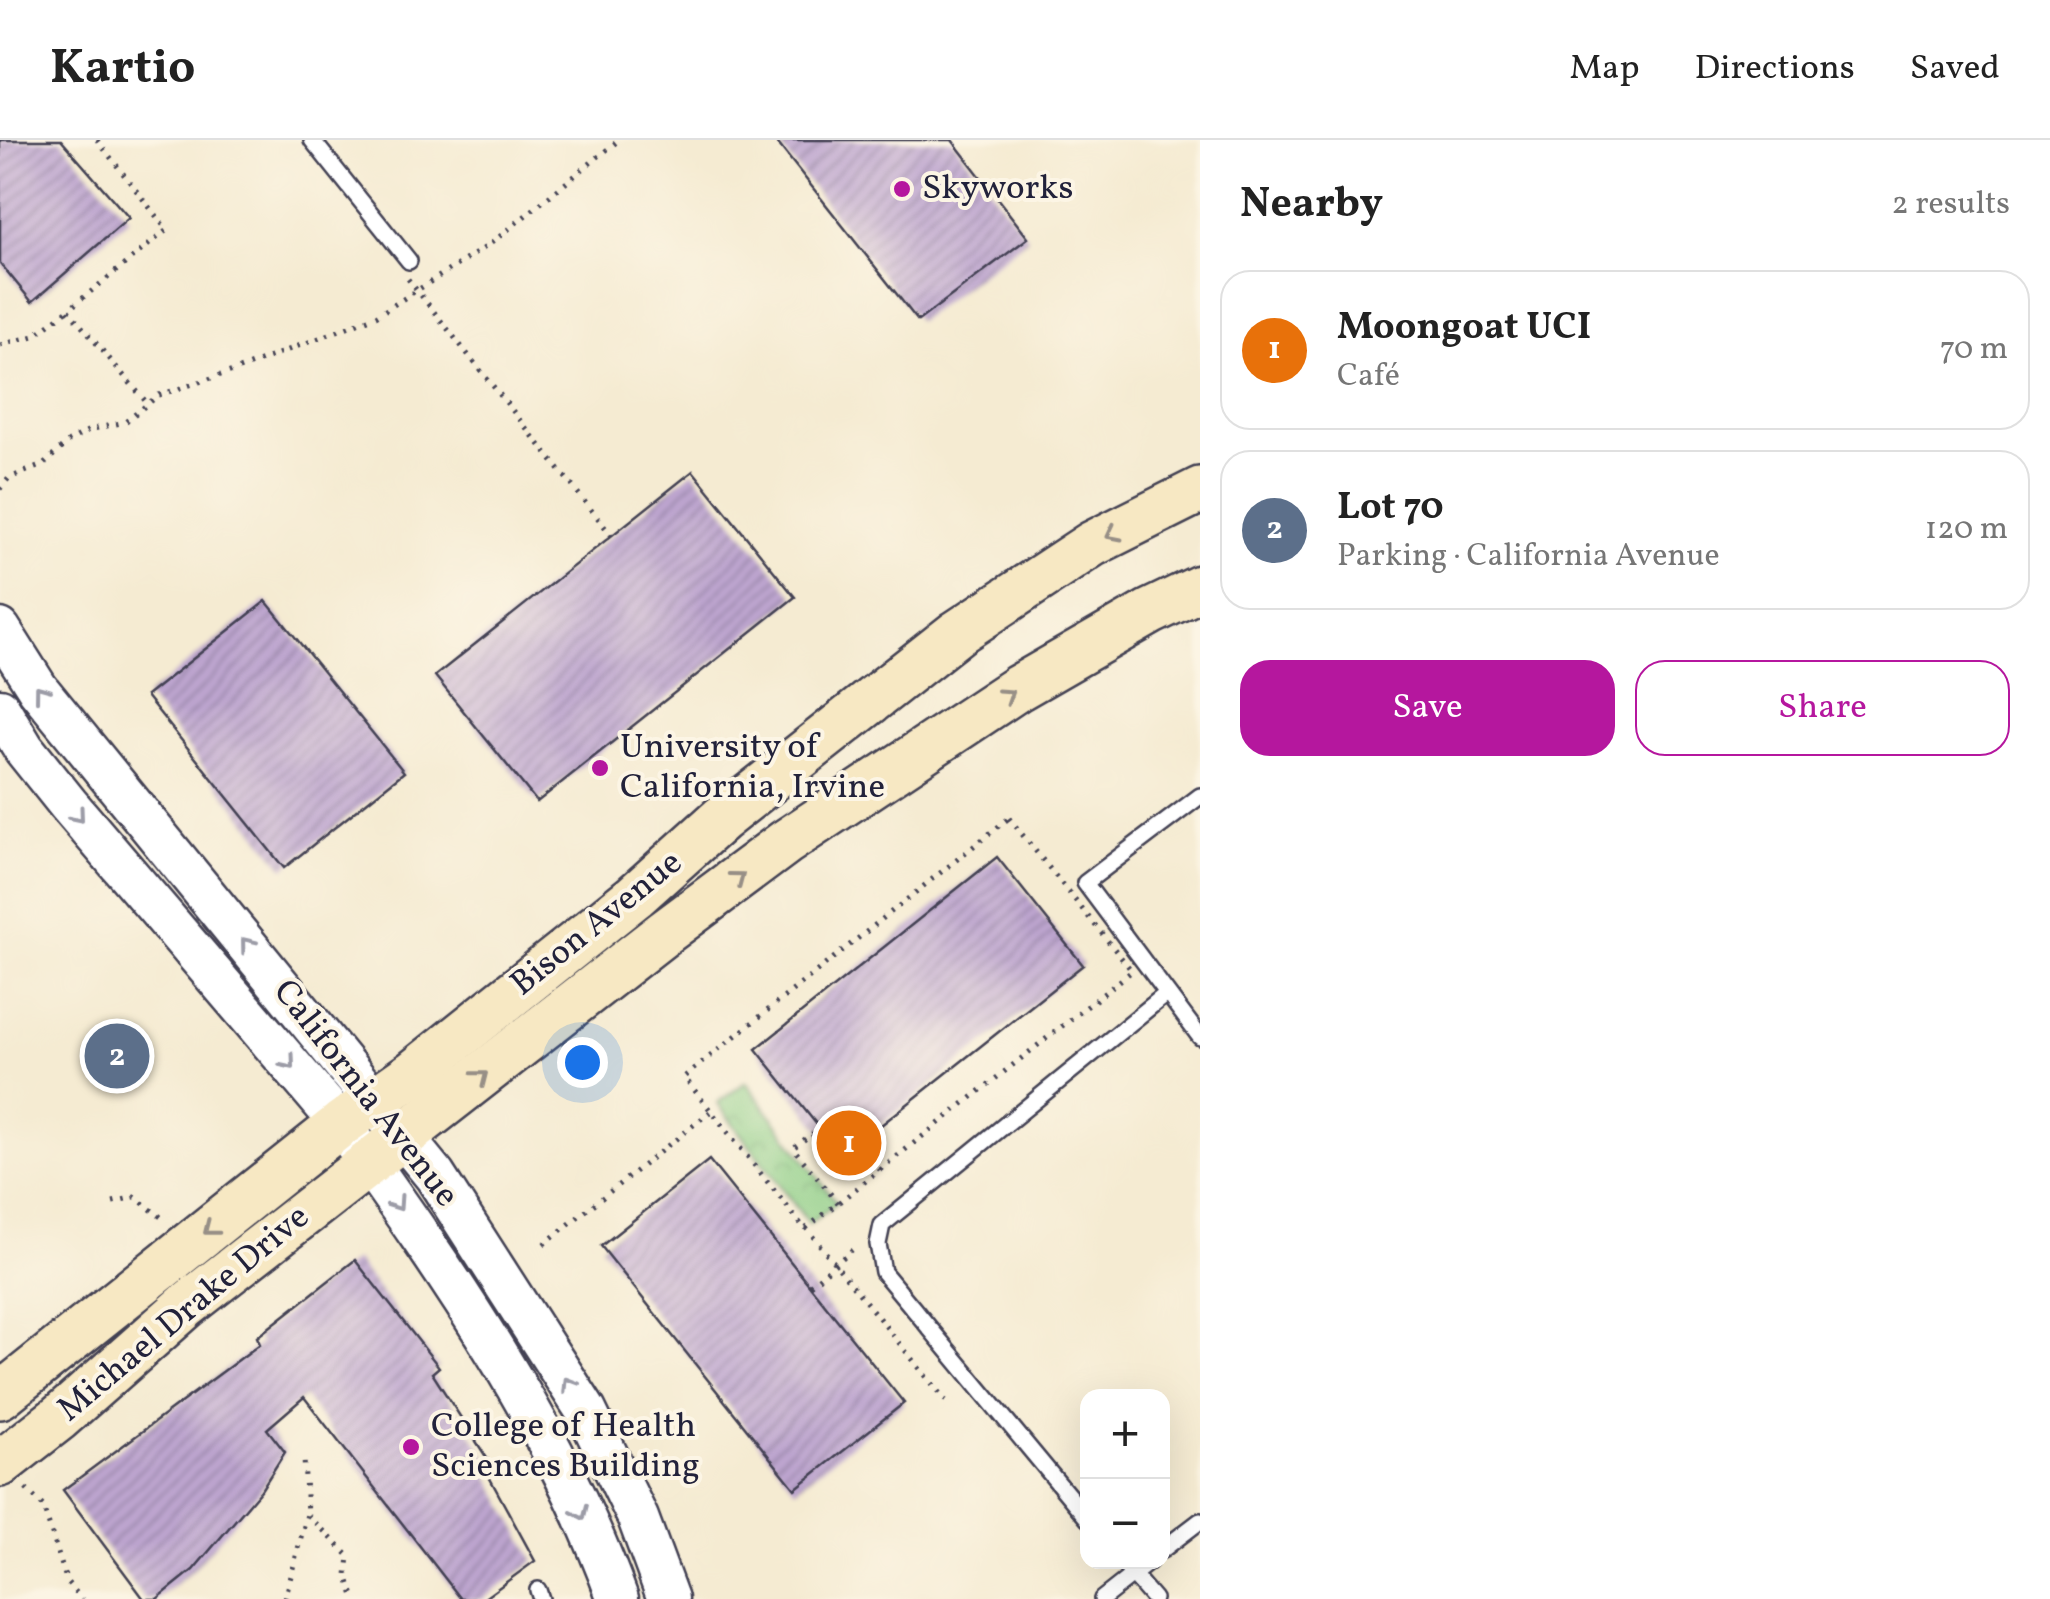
<!DOCTYPE html>
<html lang="en">
<head>
<meta charset="utf-8">
<style>
  :root { --surface:#fff; --page:#f6f6f6; --text:#222; --muted:#767676; --line:#e0e0e0; --accent:#b5179e }
  body { margin:0; font-family:Vollkorn,serif; background:var(--page); color:var(--text) }
  .controls { position:absolute; right:30px; bottom:30px; display:grid; overflow:hidden; border-radius:20px; box-shadow:0 10px 40px #0002 }
  .controls button { width:90px; height:90px; display:grid; place-items:center; padding:0; border:0; border-bottom:2px solid var(--line); background:var(--surface); color:var(--text); font:50px sans-serif }
  .you { position:absolute; left:582px; top:922px; width:35px; height:35px; margin:-25px; border:8px solid #fff; border-radius:50%; background:#1a73e8; box-shadow:0 0 0 15px #1a73e833 }
  .badge { display:grid; place-items:center; width:65px; height:65px; border-radius:50%; background:var(--accent); color:#fff; font-size:32px; font-weight:700 }
  .pin { position:absolute; translate:-50% -50%; border:5px solid #fff; box-shadow:0 2px 10px #0006 }
  .list { margin:0; padding:0; list-style:none }
  h2 { display:flex; justify-content:space-between; align-items:center; height:130px; margin:0; padding:0 40px; font-size:42px }
  h2 small { font-size:32px; font-weight:400; color:var(--muted) }
  .list li { display:grid; grid-template-columns:65px 1fr auto; gap:30px; align-items:center; box-sizing:border-box; height:160px; margin:0 20px 20px; padding:0 20px; border:2px solid var(--line); border-radius:30px }
  .list b { display:block; font-size:38px; white-space:nowrap }
  .list p { margin:0; font-size:32px; white-space:nowrap; color:var(--muted) }
  .list em { font-size:32px; font-style:normal; color:var(--muted) }
  .actions { display:flex; gap:20px; padding:30px 40px }
  .actions a { flex:1; padding:22px 0; border:2px solid var(--accent); border-radius:30px; text-align:center; font-size:35px; color:var(--accent) }
  .actions .main { background:var(--accent); color:#fff }
  .map { position:relative; flex:none; width:1200px; height:1459px; overflow:hidden }
  header { display:flex; align-items:center; gap:60px; box-sizing:border-box; height:140px; padding:0 50px; background:var(--surface); border-bottom:2px solid var(--line) }
  header strong { font-size:48px }
  nav { display:flex; gap:55px; margin-inline-start:auto; font-size:35px }
  main { display:flex }
  aside { flex:1; background:var(--surface) }
  .map>svg:first-child { display:block }
  .park { fill:url(#park-crowns); stroke:#577860; stroke-width:2.5 }
  .building { fill:url(#building-hatch) }
  .lines { fill:none; stroke-linecap:round; stroke-linejoin:round }
  .service-casing { stroke:#424052; stroke-width:20 }
  .tertiary-casing { stroke:#424052; stroke-width:45 }
  .secondary-casing { stroke:#424052; stroke-width:50 }
  .path { stroke:#424052; stroke-width:5; stroke-dasharray:2.5 8; stroke-linecap:butt }
  .service { stroke:#fff; stroke-width:15 }
  .tertiary { stroke:#fff; stroke-width:40 }
  .secondary { stroke:#f7e8c3; stroke-width:45 }
  .oneway { stroke:#978f86 }
  .oneway2 { stroke:#9c9ca7 }
  .poi-dot { fill:#b5179e; stroke:#fcf5e5; stroke-width:4 }
  .labels { text-anchor:middle; dominant-baseline:central; stroke-width:8; stroke-linejoin:round; paint-order:stroke }
  .poi-label { font-size:35px; fill:#22223b; stroke:#fcf5e5; text-anchor:start }
  .street-label { font-size:35px; fill:#22223b; stroke:#fcf5e5 }
</style>
</head>
<body>
<header>
<strong>Kartio</strong>
<nav><a>Map</a><a>Directions</a><a>Saved</a></nav>
</header>
<main>
<div class="map">
<svg width="1200" height="1459" viewBox="0 0 1200 1459">
  <defs>
    <pattern id="park-crowns" width="20" height="18" patternUnits="userSpaceOnUse" patternTransform="scale(2.5)"><rect width="20" height="18" fill="#8ccd85"/><path d="M2 6a3 3 0 1 1 6 0M12 15a3 3 0 1 1 6 0" fill="none" stroke="#78b074"/></pattern>
    <pattern id="building-hatch" width="6" height="6" patternUnits="userSpaceOnUse" patternTransform="scale(2.5)"><rect width="6" height="6" fill="#bda5cf"/><path d="M-1 1l2-2M0 6l6-6M5 7l2-2" fill="none" stroke="#9986a9"/></pattern>
  </defs>
  <rect width="100%" height="100%" fill="#fcf5e5"/>
  <filter id="ink" filterUnits="userSpaceOnUse"><feTurbulence type="fractalNoise" baseFrequency=".01" numOctaves="2"/><feDisplacementMap in="SourceGraphic" scale="20" xChannelSelector="R" yChannelSelector="G"/><feConvolveMatrix kernelMatrix="1 2 1 2 8 2 1 2 1" color-interpolation-filters="sRGB"/></filter>
  <filter id="wash" filterUnits="userSpaceOnUse"><feTurbulence type="fractalNoise" baseFrequency=".0048" numOctaves="4" result="noise"/><feDisplacementMap in="SourceGraphic" scale="40" xChannelSelector="R" yChannelSelector="G"/><feGaussianBlur stdDeviation="2.25" result="paint"/><feColorMatrix in="noise" values="0 0 0 0 0 0 0 0 0 0 0 0 0 0 0 0 0 1.4 0 .05"/><feComposite in="paint" operator="in"/></filter>
  <g filter="url(#wash)">
    <rect width="100%" height="100%" fill="#f5ebd2"/>
    <polygon class="park" points="746,942 837,1063 809,1084 717,963"/>
    <g id="blocks">
      <g class="building">
        <polygon points="0,0 61,0 129,78 32,162 0,123"/>
        <polygon points="775,0 952,0 1028,98 918,181"/>
        <polygon points="693,331 795,457 537,662 435,536"/>
        <polygon points="266,461 404,632 284,728 146,556"/>
        <polygon points="997,717 1083,825 842,1016 756,909"/>
        <polygon points="709,1020 904,1263 795,1349 601,1106"/>
        <polygon points="355,1120 439,1227 432,1233 492,1326 486,1331 535,1421 483,1459 461,1459 304,1257 267,1289 285,1312 261,1350 193,1430 157,1459 144,1459 63,1350 260,1204 257,1197"/>
      </g>
    </g>
  </g>
  <g filter="url(#ink)">
    <use href="#blocks" fill-opacity="0" stroke="#424052" stroke-width="2.5"/>
    <g class="lines">
      <g class="service-casing">
        <g id="service">
          <polyline points="312,0 409,121"/>
          <polyline points="1200,656 1085,743 1200,897"/>
          <polyline points="1088,1379 883,1132 878,1104 882,1085 1166,854"/>
          <polyline points="1162,1410 1200,1381"/>
          <polyline points="1122,1422 1154,1459"/>
          <polyline points="538,1450 541,1459"/>
          <polyline points="1102,1459 1149,1422"/>
        </g>
      </g>
      <g class="tertiary-casing">
        <g id="tertiary">
          <polyline points="0,489 38,549 435,1036 586,1271 638,1378 668,1459"/>
          <path d="M0 569 24 609 68 664 341 984C447 1132 556 1287 618 1459"/>
        </g>
      </g>
      <g class="secondary-casing">
        <g id="secondary">
          <polyline points="0,1256 341,984 412,934 635,756 721,679 957,493 1092,404 1200,350"/>
          <polyline points="0,1324 59,1278 187,1165 664,793 786,702 1018,548 1150,472 1200,448"/>
        </g>
      </g>
      <g class="path">
        <polyline points="97,0 167,90 68,170 148,264"/>
        <polyline points="408,139 612,396"/>
        <polyline points="0,205 34,196 68,170"/>
        <polyline points="0,349 9,338 43,325 69,301 89,290 125,282 159,255 239,229 376,176 489,105 619,0"/>
        <polygon points="1009,678 1132,831 805,1089 684,937"/>
        <polyline points="859,1004 880,1030"/>
        <polyline points="113,1062 135,1057 166,1081"/>
        <polyline points="838,1063 793,1008 812,994 841,1028 875,1002"/>
        <polyline points="806,1088 946,1261"/>
        <polyline points="544,1104 710,972"/>
        <polyline points="810,1145 852,1110"/>
        <polyline points="26,1349 43,1366 67,1442 82,1459"/>
        <polyline points="308,1375 349,1416 347,1435 355,1459"/>
        <polyline points="285,1459 307,1374 304,1319"/>
      </g>
      <use href="#service" class="service"/>
      <use href="#tertiary" class="tertiary"/>
      <use href="#secondary" class="secondary"/>
    </g>
    <defs><path id="oneway-chevron" d="M-2-3.5L2.5 0L-2 3.5" fill="none" stroke-width="1.6" stroke-linecap="round" stroke-linejoin="round" transform="scale(2.5)"/></defs>
    <g class="oneway">
      <use href="#oneway-chevron" transform="translate(1113 394) rotate(153)"/>
      <use href="#oneway-chevron" transform="translate(1007 555) rotate(-33)"/>
      <use href="#oneway-chevron" transform="translate(738 738) rotate(-37)"/>
      <use href="#oneway-chevron" transform="translate(481 937) rotate(-38)"/>
      <use href="#oneway-chevron" transform="translate(210 1089) rotate(142)"/>
    </g>
    <g class="oneway2">
      <use href="#oneway-chevron" transform="translate(41 552) rotate(-127)"/>
      <use href="#oneway-chevron" transform="translate(78 676) rotate(50)"/>
      <use href="#oneway-chevron" transform="translate(247 804) rotate(-129)"/>
      <use href="#oneway-chevron" transform="translate(289 923) rotate(50)"/>
      <use href="#oneway-chevron" transform="translate(397 1064) rotate(56)"/>
      <use href="#oneway-chevron" transform="translate(569 1244) rotate(-122)"/>
      <use href="#oneway-chevron" transform="translate(581 1373) rotate(66)"/>
    </g>
  </g>
  <g class="poi-dot">
    <circle cx="902" cy="49" r="10"/>
    <circle cx="600" cy="628" r="10"/>
    <circle cx="411" cy="1307" r="10"/>
  </g>
  <g class="labels">
    <g class="poi-label">
      <text x="922" y="49">Skyworks</text>
      <text x="620" y="608">University of<tspan x="620" dy="40">California, Irvine</tspan></text>
      <text x="431" y="1287">College of Health<tspan x="431" dy="40">Sciences Building</tspan></text>
    </g>
    <g class="street-label">
      <text transform="translate(597 784) rotate(-39)">Bison Avenue</text>
      <text transform="translate(365 954) rotate(52)">California Avenue</text>
      <text transform="translate(184 1174) rotate(-40)">Michael Drake Drive</text>
    </g>
  </g>
</svg>
<div class="controls">
<button>+</button>
<button>−</button>
</div>
<div class="you"></div>
<div class="pin badge" style="left:849px;top:1003px;background:#e8710a">1</div>
<div class="pin badge" style="left:117px;top:916px;background:#5c6f8a">2</div>
</div>
<aside>
<h2>Nearby<small>2 results</small></h2>
<ul class="list">
<li><span class="badge" style="background:#e8710a">1</span><div><b>Moongoat UCI</b><p>Café</p></div><em>70 m</em></li>
<li><span class="badge" style="background:#5c6f8a">2</span><div><b>Lot 70</b><p>Parking · California Avenue</p></div><em>120 m</em></li>
</ul>
<div class="actions"><a class="main">Save</a><a>Share</a></div>
</aside>
</main>
</body>
</html>
